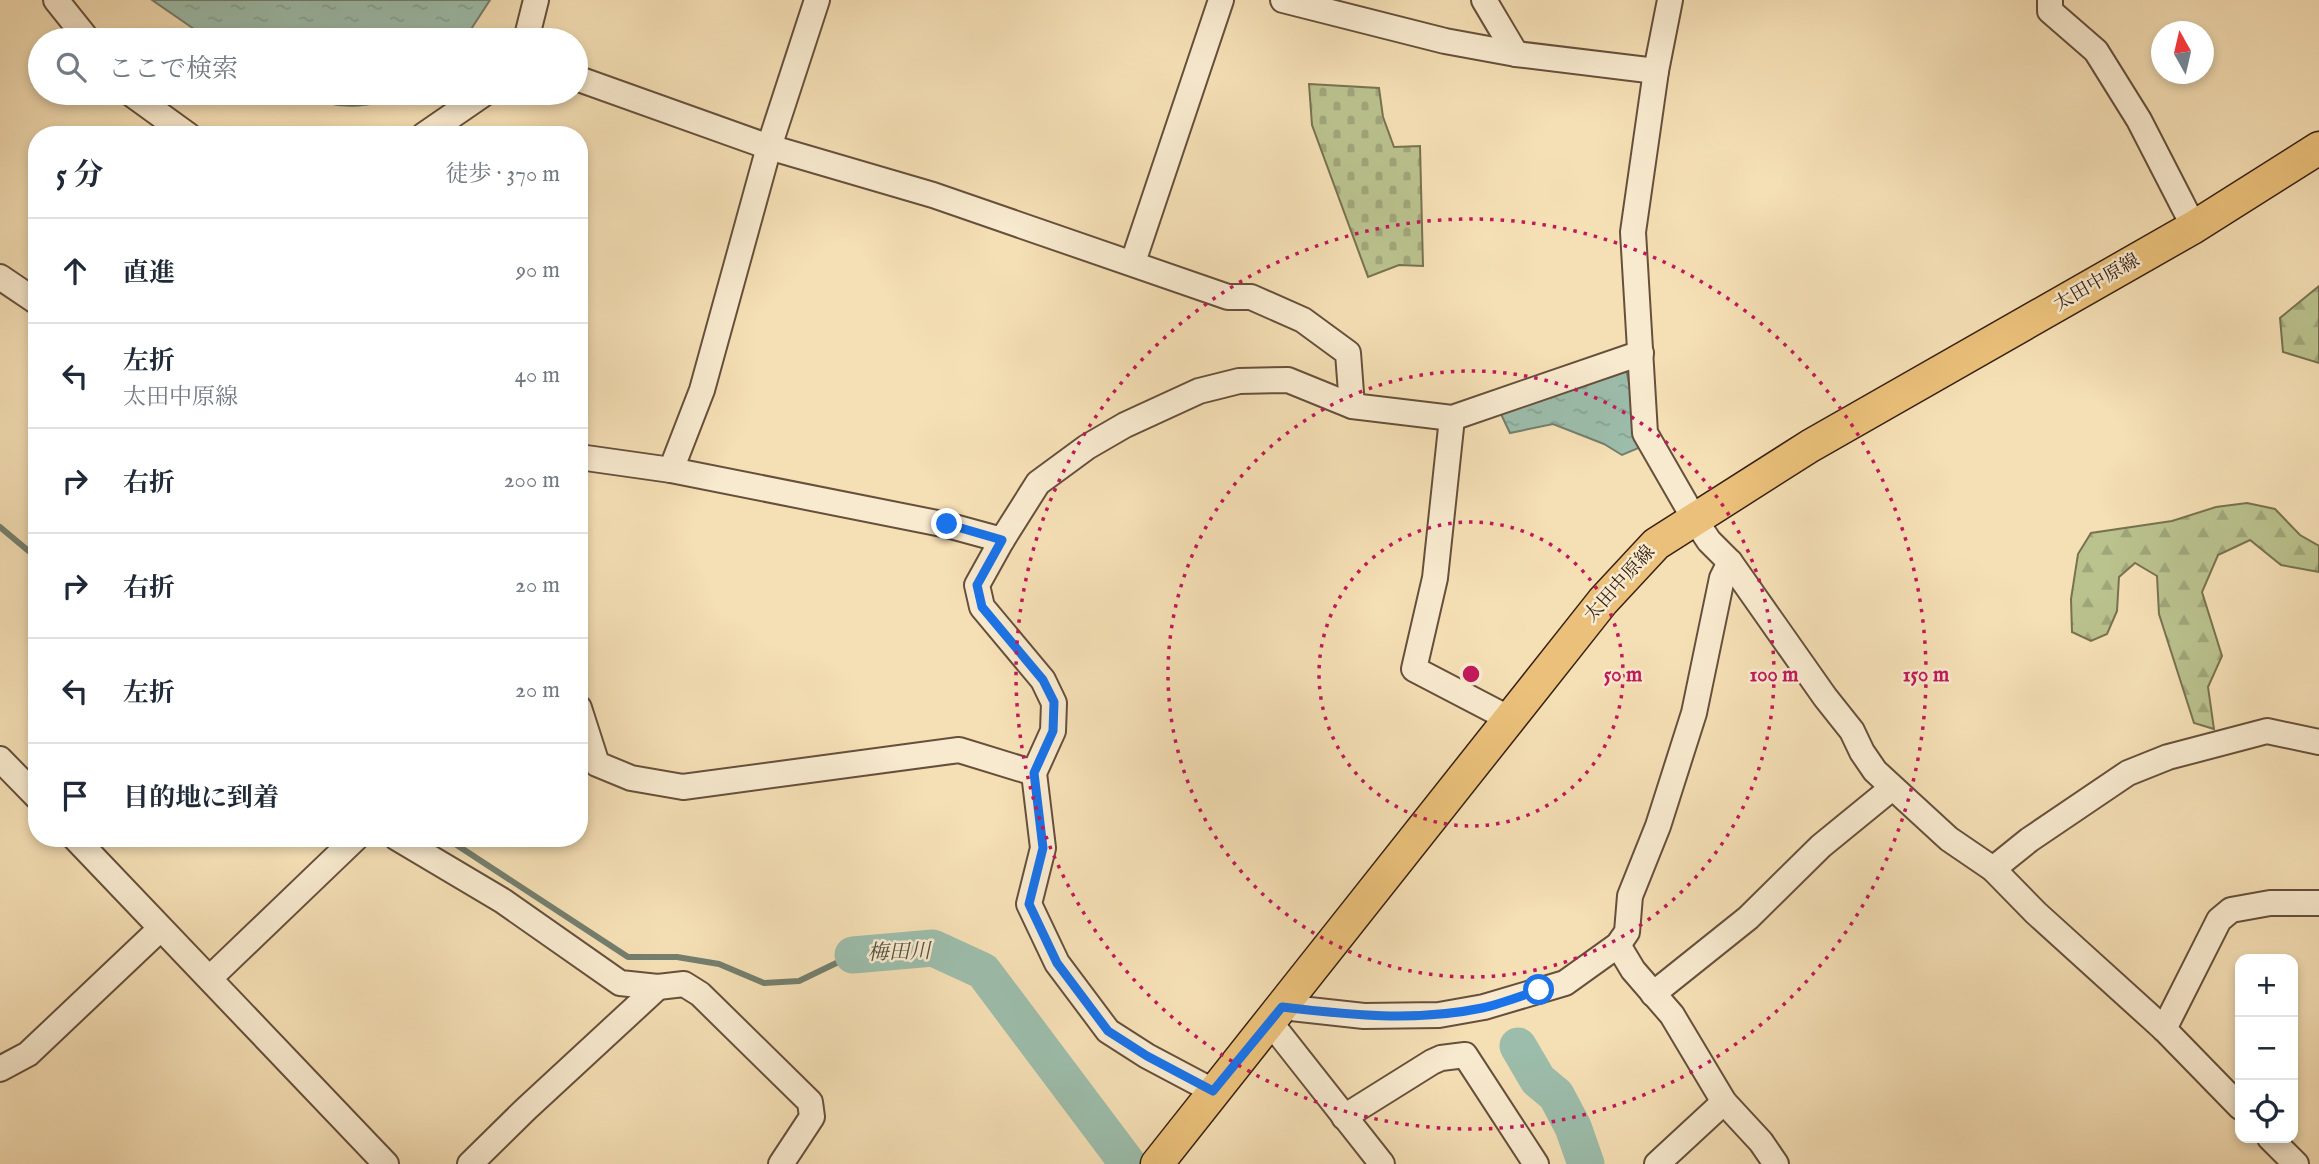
<!DOCTYPE html>
<html lang="ja">
<head>
<meta charset="utf-8">
<style>
  :root { --surface:#fff; --page:#f2f2f3; --text:#1f2937; --muted:#747a83; --line:#e0e1e3 }
  body { margin:0; font-family:"IM FELL English","Noto Serif JP",serif; background:var(--page); color:var(--text) }
  .controls { position:absolute; right:21px; bottom:21px; display:grid; overflow:hidden; border-radius:14px; box-shadow:0 4px 10px #0003 }
  .controls button { width:63px; height:63px; display:grid; place-items:center; padding:0; border:0; border-bottom:2px solid var(--line); background:var(--surface); color:var(--text); font:35px sans-serif }
  .compass { position:absolute; left:2151px; top:21px; width:63px; height:63px; border-radius:50%; background:var(--surface); box-shadow:0 4px 10px #0003; rotate:352deg }
  .stop { position:absolute; width:21px; height:21px; margin:-16px; border:5px solid #1a73e8; border-radius:50%; background:#fff }
  .stop.end { background:#1a73e8; border-color:#fff; box-shadow:0 2px 7px #0008 }
  .list { margin:0; padding:0; list-style:none }
  h2 { display:flex; justify-content:space-between; align-items:center; height:91px; margin:0; padding:0 28px; font-size:30px }
  h2 small { font-size:23px; font-weight:400; color:var(--muted) }
  .list li { display:grid; grid-template-columns:46px 1fr auto; gap:21px; align-items:center; box-sizing:border-box; height:105px; padding:0 28px; border-top:2px solid var(--line) }
  .list b { display:block; font-size:26px; white-space:nowrap }
  .list p { margin:0; font-size:23px; white-space:nowrap; color:var(--muted) }
  .list em { font-size:23px; font-style:normal; color:var(--muted) }
  .icon { flex:none; width:38px; height:38px; fill:none; stroke:currentColor; stroke-width:2; stroke-linecap:round; stroke-linejoin:round }
  .map { position:relative; flex:none; width:2319px; height:1164px; overflow:hidden }
  .search { position:absolute; background:var(--surface); box-shadow:0 4px 10px #0003; left:28px; top:28px; width:560px; height:77px; display:flex; align-items:center; gap:18px; box-sizing:border-box; padding:0 24px; border-radius:38px; color:var(--muted); font-size:26px }
  .panel { position:absolute; background:var(--surface); box-shadow:0 4px 10px #0003; left:28px; top:126px; width:560px; height:721px; border-radius:28px }
  .map>svg:first-child { display:block }
  .forest { fill:url(#forest-firs); stroke:#787250; stroke-width:2 }
  .cemetery { fill:url(#cemetery-stones); stroke:#787250; stroke-width:2 }
  .water { fill:url(#water-ripples); stroke:#747f6e; stroke-width:2 }
  .lines { fill:none; stroke-linecap:round; stroke-linejoin:round }
  .stream { stroke:#747f6e; stroke-width:6 }
  .river { stroke:#9cbdab; stroke-width:37 }
  .minor-casing { stroke:#66503c; stroke-width:28 }
  .major-casing { stroke:#372113; stroke-width:35 }
  .minor { stroke:#f8eacf; stroke-width:24 }
  .major { stroke:#eac07a; stroke-width:32 }
  .route { stroke:#1a73e8; stroke-width:9 }
  .ring { fill:none; stroke:#c2185b; stroke-width:3.5; stroke-dasharray:3.5 7 }
  .labels { text-anchor:middle; dominant-baseline:central; stroke-width:5; stroke-linejoin:round; paint-order:stroke }
  .street-label { font-size:19px; fill:#372113; stroke:#f8eacf }
  .water-label { font-size:21px; font-style:italic; fill:#555041; stroke:#f8eacf }
  .centre { fill:#c2185b; stroke:#f8eacf; stroke-width:3.5 }
  .ring-label { font-size:21px; text-anchor:middle; font-weight:bold; fill:#c2185b; stroke:#f8eacf; stroke-width:5; stroke-linejoin:round; paint-order:stroke }
</style>
</head>
<body>
<div class="map">
<svg width="2319" height="1164" viewBox="0 0 2319 1164">
  <defs>
    <pattern id="forest-firs" width="22" height="20" patternUnits="userSpaceOnUse" patternTransform="scale(1.75)"><rect width="22" height="20" fill="#bac28e"/><path d="M5 1l3.5 6h-7zM16 11l3.5 6h-7z" fill="#a0a67a"/></pattern>
    <pattern id="cemetery-stones" width="16" height="16" patternUnits="userSpaceOnUse" patternTransform="scale(1.75)"><rect width="16" height="16" fill="#bac28e"/><path d="M2 7V4a2 2 0 0 1 4 0v3zM10 15v-3a2 2 0 0 1 4 0v3z" fill="#a0a67a"/></pattern>
    <pattern id="water-ripples" width="26" height="14" patternUnits="userSpaceOnUse" patternTransform="scale(1.75)"><rect width="26" height="14" fill="#9cbdab"/><path d="M2 4q2-2 4 0t4 0M15 11q2-2 4 0t4 0" fill="none" stroke="#87a292"/></pattern>
  </defs>
  <rect width="100%" height="100%" fill="#f5dfb5"/>
  <filter id="stains"><feTurbulence type="fractalNoise" baseFrequency=".00286" numOctaves="4"/><feColorMatrix values="0 0 0 0 .2 0 0 0 0 .09 0 0 0 0 .02 0 0 0 .5 -.17"/></filter>
  <radialGradient id="worn" r=".72"><stop offset=".6" stop-color="#630" stop-opacity="0"/><stop offset="1" stop-color="#630" stop-opacity=".3"/></radialGradient>
  <g class="forest">
    <polygon points="2319,286 2319,363 2283,352 2280,318"/>
    <polygon points="2247,503 2275,509 2300,535 2319,546 2319,572 2281,565 2250,540 2218,555 2202,592 2222,656 2208,687 2214,729 2194,723 2159,614 2157,576 2135,563 2119,577 2117,611 2107,634 2091,641 2072,632 2071,599 2078,554 2091,533 2172,521 2216,507"/>
  </g>
  <polygon class="cemetery" points="1309,84 1379,88 1383,117 1394,147 1420,146 1423,266 1399,265 1368,277 1312,125"/>
  <g class="water">
    <polygon points="152,0 490,0 464,40 210,40"/>
    <path d="M300 93H399C372 111 328 109 300 93Z"/>
    <polygon points="1626,368 1641,447 1622,455 1604,444 1553,424 1510,433 1500,412"/>
  </g>
  <g class="lines">
    <g class="stream">
      <polyline points="0,527 37,558"/>
      <polyline points="446,838 628,957 677,957 719,964 764,983 799,981 853,955"/>
    </g>
    <g class="river">
      <polyline points="853,955 933,948 983,971 1128,1164"/>
      <polyline points="1518,1046 1538,1080 1556,1095 1573,1127 1586,1164"/>
    </g>
    <g class="minor-casing">
      <g id="minor">
        <polyline points="56,0 88,40"/>
        <polyline points="1283,0 1445,41 1516,54 1656,71"/>
        <polyline points="1484,0 1516,54"/>
        <polyline points="1670,0 1656,71 1633,232 1645,433 1695,520 1709,541 1730,562 1825,697 1852,731 1862,752 1875,771 1949,839 1993,869 2036,913 2164,1029 2240,1107"/>
        <polyline points="2050,0 2050,11 2096,51 2139,120 2194,227"/>
        <polyline points="526,40 536,0"/>
        <polyline points="576,78 769,147 933,195 1228,297 1251,297 1303,320 1348,353 1352,406"/>
        <polyline points="130,93 188,135"/>
        <polyline points="424,135 485,93"/>
        <polyline points="1133,262 1221,0"/>
        <polyline points="0,277 37,302"/>
        <polyline points="1452,418 1435,578 1414,669 1508,718"/>
        <polyline points="579,457 671,470 947,525 1002,540"/>
        <polyline points="671,470 702,390 769,147 817,0"/>
        <polyline points="579,708 597,764 631,778 683,787 959,750 1034,773"/>
        <polyline points="0,759 37,797"/>
        <polyline points="75,838 386,1164"/>
        <polyline points="397,838 503,901 620,983 658,987 684,984 700,994 810,1102 812,1117 781,1164"/>
        <polyline points="1993,869 2029,840 2128,773 2168,757 2267,731 2319,742"/>
        <polyline points="1618,945 1633,970 1672,1015 1724,1102 1761,1142 1776,1164"/>
        <polyline points="210,978 356,838"/>
        <polyline points="1653,994 1748,918 1821,846 1892,788"/>
        <polyline points="1282,1007 1364,1016 1439,1015 1484,1007 1565,983 1618,945 1627,932 1630,896 1658,826 1694,713 1722,578 1730,562"/>
        <polyline points="1270,1022 1382,1164"/>
        <polyline points="2164,1029 2219,920 2231,910 2270,903 2319,903"/>
        <polyline points="0,1069 28,1054 160,929"/>
        <polyline points="1213,1091 1147,1056 1108,1031 1057,963 1029,904 1043,848 1034,773 1053,731 1054,703 1043,680 982,607 977,585 1002,540 1038,483 1087,447 1125,425 1199,391 1239,381 1288,380 1352,406 1452,418 1641,353"/>
        <polyline points="1344,1117 1432,1062 1441,1058 1465,1055 1536,1164"/>
        <polyline points="2270,1138 2296,1164"/>
        <polyline points="470,1164 526,1109 658,987"/>
        <polyline points="1657,1164 1724,1102"/>
      </g>
    </g>
    <g class="major-casing">
      <polyline id="major" points="1157,1164 1603,601 1656,544 1810,446 2194,227 2319,148"/>
    </g>
    <use href="#minor" class="minor"/>
    <use href="#major" class="major"/>
  </g>
  <g class="lines">
    <path class="route" d="M947 524 1002 540 977 585 982 607 1043 680 1054 702 1053 731 1034 773 1043 848 1029 904 1057 963 1108 1031 1147 1056 1213 1091 1282 1007C1349 1015 1415 1022 1482 1008 1501 1004 1521 996 1539 990"/>
  </g>
  <g class="ring">
    <circle cx="1471" cy="674" r="152"/>
    <circle cx="1471" cy="674" r="303"/>
    <circle cx="1471" cy="674" r="455"/>
  </g>
  <g class="labels">
    <g class="street-label">
      <text transform="translate(2097 283) rotate(-30)">太田中原線</text>
      <text transform="translate(1620 584) rotate(-48)">太田中原線</text>
    </g>
    <g class="water-label">
      <text transform="translate(899 953) rotate(-2)">梅田川</text>
    </g>
  </g>
  <circle cx="1471" cy="674" r="10" class="centre"/>
  <g class="ring-label">
    <text x="1623" y="681">50 m</text>
    <text x="1774" y="681">100 m</text>
    <text x="1926" y="681">150 m</text>
  </g>
  <rect width="100%" height="100%" filter="url(#stains)"/>
  <rect width="100%" height="100%" fill="url(#worn)"/>
</svg>
<div class="controls">
<button>+</button>
<button>−</button>
<button><svg class="icon" aria-label="locate" viewBox="0 0 24 24"><circle cx="12" cy="12" r="6"/><path d="M12 2v4M12 18v4M2 12h4M18 12h4"/></svg></button>
</div>
<svg class="compass" viewBox="-18 -18 36 36"><path d="M0-13l5 13h-10z" fill="#e53935"/><path d="M0 13l5-13h-10z" fill="#747a83"/></svg>
<div class="stop" style="left:1539px;top:990px"></div>
<div class="stop end" style="left:947px;top:524px"></div>
<div class="search"><svg class="icon" aria-label="search" viewBox="0 0 24 24"><circle cx="10" cy="10" r="6"/><path d="M15 15l6 6"/></svg>ここで検索</div>
<section class="panel">
<h2>5 分<small>徒歩 · 370 m</small></h2>
<ul class="list">
<li><svg class="icon" aria-label="ahead" viewBox="0 0 24 24"><path d="M12 20V5M6 11l6-6 6 6"/></svg><div><b>直進</b></div><em>90 m</em></li>
<li><svg class="icon" aria-label="left" viewBox="0 0 24 24"><path d="M17 20v-9H6M10 6l-5 5 5 5"/></svg><div><b>左折</b><p>太田中原線</p></div><em>40 m</em></li>
<li><svg class="icon" aria-label="right" viewBox="0 0 24 24"><path d="M7 20v-9h11M14 6l5 5-5 5"/></svg><div><b>右折</b></div><em>200 m</em></li>
<li><svg class="icon" aria-label="right" viewBox="0 0 24 24"><path d="M7 20v-9h11M14 6l5 5-5 5"/></svg><div><b>右折</b></div><em>20 m</em></li>
<li><svg class="icon" aria-label="left" viewBox="0 0 24 24"><path d="M17 20v-9H6M10 6l-5 5 5 5"/></svg><div><b>左折</b></div><em>20 m</em></li>
<li><svg class="icon" aria-label="arrive" viewBox="0 0 24 24"><path d="M6 21V4h12l-3 4 3 4H6"/></svg><div><b>目的地に到着</b></div></li>
</ul>
</section>
</div>
</body>
</html>
